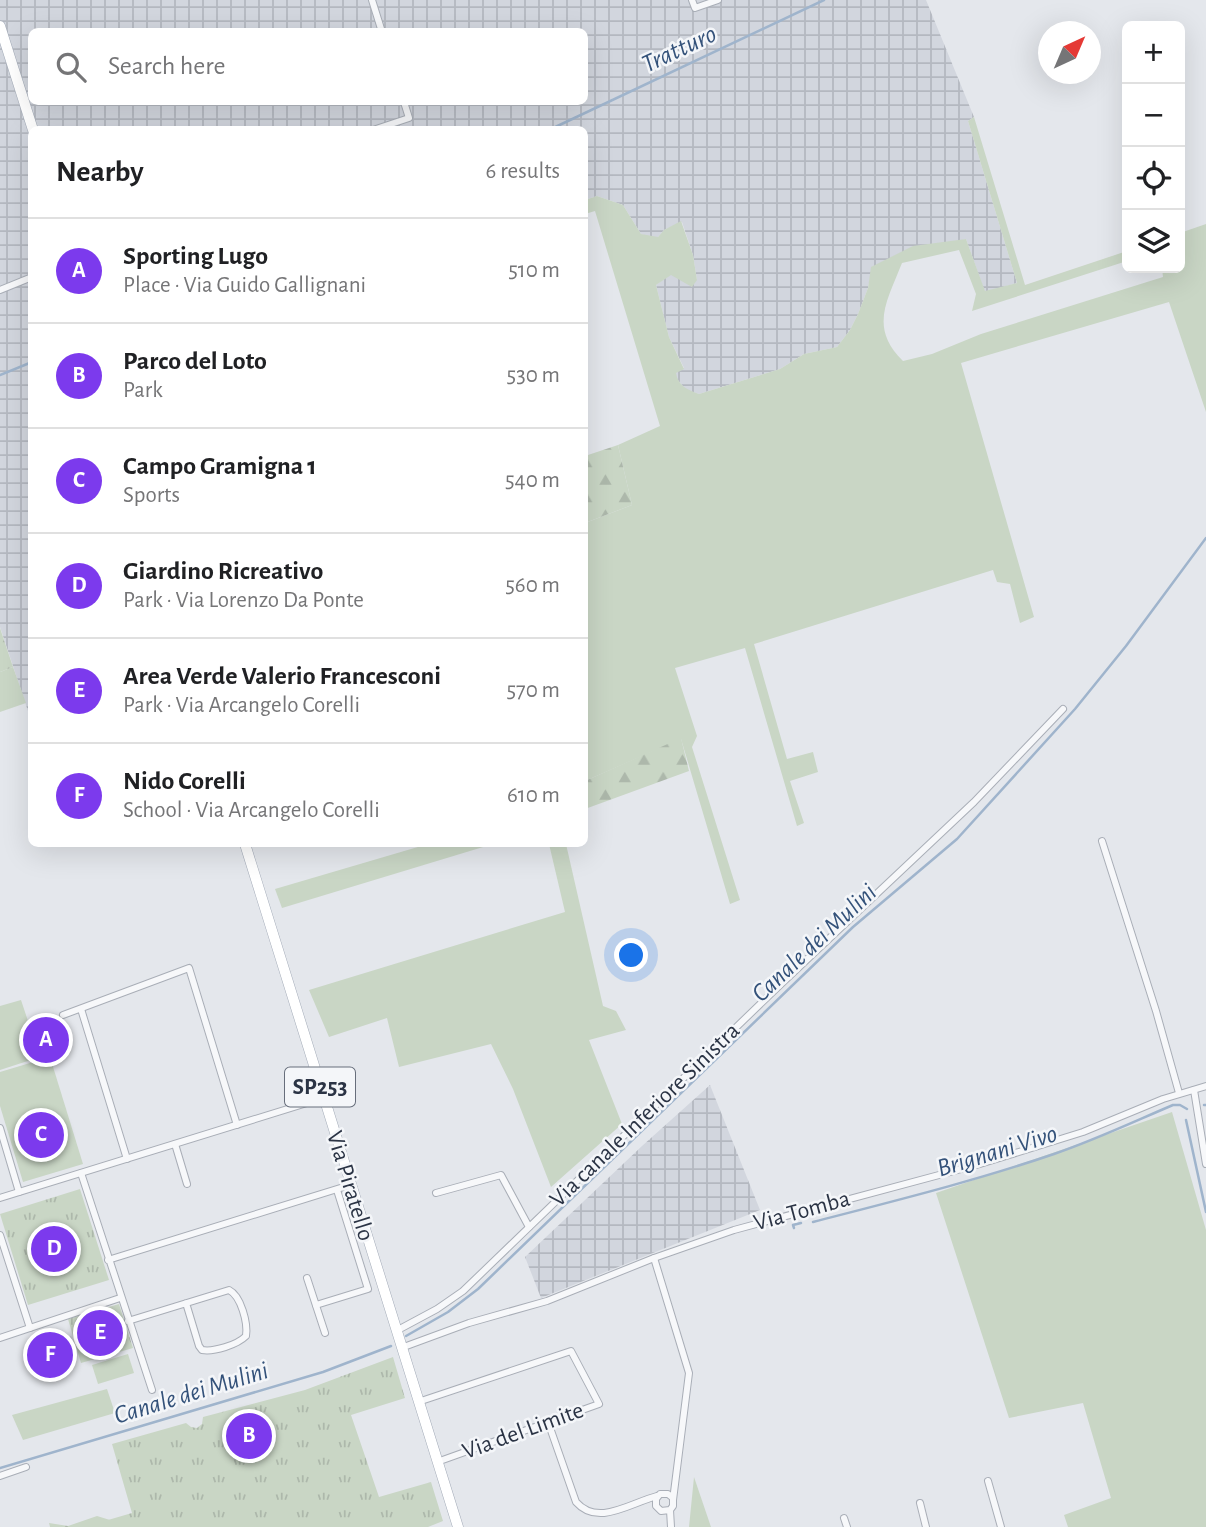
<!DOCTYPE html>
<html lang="en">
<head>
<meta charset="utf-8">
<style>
  :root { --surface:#fff; --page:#f6f6f6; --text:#202124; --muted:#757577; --line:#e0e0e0; --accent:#7c3aed }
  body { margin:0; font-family:"Alegreya Sans",sans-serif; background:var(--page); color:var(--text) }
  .controls { position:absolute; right:21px; top:21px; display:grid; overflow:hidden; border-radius:10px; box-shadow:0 7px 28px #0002 }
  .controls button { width:63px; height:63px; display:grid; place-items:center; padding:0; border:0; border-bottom:2px solid var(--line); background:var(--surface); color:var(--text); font:35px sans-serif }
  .compass { position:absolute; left:1038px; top:21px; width:63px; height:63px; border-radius:50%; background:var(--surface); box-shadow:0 7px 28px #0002; rotate:44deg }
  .you { position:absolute; left:632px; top:956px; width:24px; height:24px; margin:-18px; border:5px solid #fff; border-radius:50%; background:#1a73e8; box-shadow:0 0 0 10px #1a73e833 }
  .badge { display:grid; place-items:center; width:46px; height:46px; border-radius:50%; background:var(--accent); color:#fff; font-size:23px; font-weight:700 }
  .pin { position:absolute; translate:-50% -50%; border:4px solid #fff; box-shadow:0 2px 7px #0006 }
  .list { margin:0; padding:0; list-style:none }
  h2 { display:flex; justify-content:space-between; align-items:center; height:91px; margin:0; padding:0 28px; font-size:30px }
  h2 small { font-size:23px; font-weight:400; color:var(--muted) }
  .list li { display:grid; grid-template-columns:46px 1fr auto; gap:21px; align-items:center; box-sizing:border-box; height:105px; padding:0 28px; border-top:2px solid var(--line) }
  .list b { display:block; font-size:26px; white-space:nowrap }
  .list p { margin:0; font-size:23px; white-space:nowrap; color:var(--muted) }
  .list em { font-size:23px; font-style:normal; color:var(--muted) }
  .icon { flex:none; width:38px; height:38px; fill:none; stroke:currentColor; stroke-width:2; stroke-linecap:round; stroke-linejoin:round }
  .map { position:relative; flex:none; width:1206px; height:1527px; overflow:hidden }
  .search { position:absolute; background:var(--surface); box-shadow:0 7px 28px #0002; left:28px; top:28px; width:560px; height:77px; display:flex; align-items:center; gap:18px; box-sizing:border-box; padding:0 24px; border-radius:10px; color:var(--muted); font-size:26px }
  .panel { position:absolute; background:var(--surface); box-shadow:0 7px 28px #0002; left:28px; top:126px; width:560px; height:721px; border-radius:10px }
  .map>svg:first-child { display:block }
  .built { fill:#d2d6de }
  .industrial { fill:url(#industrial-grid); fill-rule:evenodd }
  .green { fill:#c9d6c5 }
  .forest { fill:url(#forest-firs) }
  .park { fill:url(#park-tufts) }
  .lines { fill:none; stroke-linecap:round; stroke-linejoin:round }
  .stream { stroke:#9fb4cc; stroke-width:2.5 }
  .street-casing { stroke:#a9aeb7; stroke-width:8 }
  .primary-casing { stroke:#a3abb8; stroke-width:11 }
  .street { stroke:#f7f8fa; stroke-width:6 }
  .primary { stroke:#fff; stroke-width:10 }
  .labels { text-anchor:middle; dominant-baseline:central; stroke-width:5; stroke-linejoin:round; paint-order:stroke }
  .shield { fill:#f4f6f9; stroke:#676e7b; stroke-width:2 }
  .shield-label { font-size:23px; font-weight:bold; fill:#2b3445 }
  .street-label { font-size:24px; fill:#2b3445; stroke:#f4f6f9 }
  .water-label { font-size:26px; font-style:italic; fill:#34527a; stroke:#f4f6f9 }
</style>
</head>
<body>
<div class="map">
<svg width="1206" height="1527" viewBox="0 0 1206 1527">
  <defs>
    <pattern id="industrial-grid" width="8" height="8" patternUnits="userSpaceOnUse" patternTransform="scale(1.75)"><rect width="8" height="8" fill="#d2d6de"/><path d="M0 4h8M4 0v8" fill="none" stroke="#b4b8c0"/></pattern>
    <pattern id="forest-firs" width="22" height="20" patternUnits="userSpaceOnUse" patternTransform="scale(1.75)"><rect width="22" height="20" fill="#c9d6c5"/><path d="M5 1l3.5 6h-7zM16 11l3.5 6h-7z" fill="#adb8ab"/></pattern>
    <pattern id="park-tufts" width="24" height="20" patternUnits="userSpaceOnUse" patternTransform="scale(1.75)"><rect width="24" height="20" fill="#c9d6c5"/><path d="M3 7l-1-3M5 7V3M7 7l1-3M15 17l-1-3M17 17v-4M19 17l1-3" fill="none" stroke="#adb8ab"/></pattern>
  </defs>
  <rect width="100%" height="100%" fill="#e4e7ec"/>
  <polygon class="built" points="71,1336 76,1351 69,1353 71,1361 51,1367 49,1361 44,1362 47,1372 37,1375 29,1347 47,1342 49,1347 62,1343 61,1339"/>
  <g class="industrial">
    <path d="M0 0H926L974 117 968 121 1017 283 985 292 966 239 872 267 868 288 858 314 850 330 837 347 804 354 780 369 699 394 686 390 677 379 675 373 684 368 669 337 656 285 671 274 680 279 697 280 693 255 682 222 664 230 658 237H650L641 234 623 205 597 196 585 200 584 130H32L31 720 0 627ZM32 32H584V102H32Z"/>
    <polygon points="710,1085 760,1210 541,1298 525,1257 642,1146"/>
  </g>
  <g class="green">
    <path d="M974 117 1025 285 1127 251V261L972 311 976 294 959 250 902 263C887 301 869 328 903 361L932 354 981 334 1163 277 1162 268H1180V233L1206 224V412L1169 302 961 363 1034 617 1020 623 1010 584 997 582 993 570 754 644 787 759 813 752 818 772 790 781 804 823 797 826 745 648 675 668 697 736 692 747 740 900 730 904 681 739 585 781V523L632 505 618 445 660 426 595 211 585 214V200L597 196 623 205 641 234 658 237 664 230 681 221 693 255 697 280 692 287 671 275 656 285 669 337 684 369 676 373C678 386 688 390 699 394L780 369 804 354 837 347 850 330 858 314 868 288 871 267 913 246 966 239 985 291 1017 283 968 121Z"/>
    <polygon points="13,667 26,703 0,712 0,672"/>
    <polygon points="428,844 493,844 282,908 275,889"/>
    <polygon points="549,844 566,844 603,1006 616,1011 626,1030 589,1040 622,1124 551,1187 513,1089 491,1044 399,1067 387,1018 329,1037 309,990 565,912"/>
    <polygon points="21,1000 40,1057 0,1070 0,1006"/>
    <polygon points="50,1057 83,1164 23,1182 0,1106 0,1072"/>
    <polygon points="1172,1112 1206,1230 1206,1527 1068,1527 1064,1515 1111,1498 1083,1403 1009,1418 936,1193"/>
    <polygon points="128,1354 134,1373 98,1384 92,1365"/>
    <polygon points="107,1389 115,1413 23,1440 12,1415"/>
    <polygon points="694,1477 711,1527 689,1527"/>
  </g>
  <g class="forest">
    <polygon points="618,445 632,505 585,523 585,456"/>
    <polygon points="0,628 13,667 0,672"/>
    <polygon points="681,738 689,771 585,809 585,781"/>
    <polygon points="97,1516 123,1524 122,1527 50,1527 49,1523 68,1526"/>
  </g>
  <g class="park">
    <polygon points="80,1189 109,1280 28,1305 0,1214"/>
    <polygon points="119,1304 133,1348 81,1363 68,1319"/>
    <polygon points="393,1357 405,1398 351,1415 379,1497 431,1482 443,1521 428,1527 84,1527 132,1513 112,1444 186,1423 191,1427 197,1428 202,1424 203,1417 305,1390"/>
  </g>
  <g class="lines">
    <g class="stream">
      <polyline points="549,130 824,0"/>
      <polyline points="0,375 32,362"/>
      <polyline points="1204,1105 1206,1105"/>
      <polyline points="1186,1120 1206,1212"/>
      <path d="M813 1222C894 1201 975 1181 1054 1154 1095 1140 1133 1122 1173 1105H1180L1187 1109"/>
      <polyline points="794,1228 793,1225 801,1223"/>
      <polyline points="406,1336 448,1312 478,1289 853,927 957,839 1075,709 1126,646 1206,538"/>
      <polyline points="0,1468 323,1372 391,1346"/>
    </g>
    <g class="street-casing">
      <g id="street">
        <polyline points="372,0 382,32"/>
        <polyline points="692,0 695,8 718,0"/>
        <polyline points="373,130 409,118 404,102"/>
        <polyline points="0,290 32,277"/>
        <polyline points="1102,841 1156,1011 1179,1093"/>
        <polyline points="81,1009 127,1159"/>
        <polyline points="63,1015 189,968 237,1125"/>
        <polyline points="1194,1090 1206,1164"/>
        <polyline points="0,1128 19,1192"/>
        <polyline points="175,1144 187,1184"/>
        <polyline points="81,1173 152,1390"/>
        <polyline points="436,1193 501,1175 529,1227"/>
        <polyline points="0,1198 323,1098"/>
        <polyline points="0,1235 30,1328"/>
        <polyline points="654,1258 689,1373 673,1500"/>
        <polyline points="108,1260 350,1185"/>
        <polyline points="307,1278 325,1333"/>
        <polyline points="316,1305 368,1289 337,1190"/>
        <path d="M128 1321 229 1290C241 1296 248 1323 246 1336 237 1345 214 1352 202 1350L199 1346 186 1303"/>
        <polyline points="396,1331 437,1309 463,1291 782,983 974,802 1063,709"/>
        <polyline points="0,1338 120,1298"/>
        <polyline points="401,1348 469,1323 547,1301 654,1258 734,1230 980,1164 1083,1132 1163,1099 1206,1086"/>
        <polyline points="418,1402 571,1351 599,1404 437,1462"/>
        <path d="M548 1422 576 1502C598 1527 630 1503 657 1496"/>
        <polyline points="0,1476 26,1467"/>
        <polyline points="988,1481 1001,1527"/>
        <polyline points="920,1503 926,1527"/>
        <polyline points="670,1510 661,1511 656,1506 656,1499 660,1494 668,1494 673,1498 673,1506 670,1510 671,1527"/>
        <polyline points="844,1518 847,1527"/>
      </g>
    </g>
    <g class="primary-casing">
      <g id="primary">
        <polyline points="0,26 33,130"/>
        <polyline points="245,844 458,1527"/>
      </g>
    </g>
    <use href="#street" class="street"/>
    <use href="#primary" class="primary"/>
  </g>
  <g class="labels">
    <rect class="shield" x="285" y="1067.5" width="70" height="39" rx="5"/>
    <g class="shield-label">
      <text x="320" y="1087">SP253</text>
    </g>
    <g class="street-label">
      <text transform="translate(645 1115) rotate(-44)">Via canale Inferiore Sinistra</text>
      <text transform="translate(350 1186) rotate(73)">Via Piratello</text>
      <text transform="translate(802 1211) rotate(-15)">Via Tomba</text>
      <text transform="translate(523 1431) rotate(-20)">Via del Limite</text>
    </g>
    <g class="water-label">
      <text transform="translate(679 49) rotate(-25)">Tratturo</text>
      <text transform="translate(814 943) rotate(-43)">Canale dei Mulini</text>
      <text transform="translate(997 1151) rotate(-17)">Brignani Vivo</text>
      <text transform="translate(191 1393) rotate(-17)">Canale dei Mulini</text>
    </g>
  </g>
</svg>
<div class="controls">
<button>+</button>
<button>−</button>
<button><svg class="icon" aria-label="locate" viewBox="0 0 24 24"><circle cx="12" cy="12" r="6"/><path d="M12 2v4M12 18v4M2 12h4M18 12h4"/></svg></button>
<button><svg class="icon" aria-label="layers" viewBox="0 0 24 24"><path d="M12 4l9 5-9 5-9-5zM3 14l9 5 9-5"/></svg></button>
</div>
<svg class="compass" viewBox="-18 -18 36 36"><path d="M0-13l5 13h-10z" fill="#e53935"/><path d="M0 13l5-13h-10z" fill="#757577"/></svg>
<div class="you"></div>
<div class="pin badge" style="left:46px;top:1040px">A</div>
<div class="pin badge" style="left:249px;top:1436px">B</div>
<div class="pin badge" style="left:41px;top:1135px">C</div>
<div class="pin badge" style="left:54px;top:1249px">D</div>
<div class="pin badge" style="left:100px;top:1333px">E</div>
<div class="pin badge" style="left:50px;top:1355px">F</div>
<div class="search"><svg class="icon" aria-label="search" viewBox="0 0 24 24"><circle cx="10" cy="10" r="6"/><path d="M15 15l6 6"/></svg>Search here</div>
<section class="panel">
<h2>Nearby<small>6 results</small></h2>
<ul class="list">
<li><span class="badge">A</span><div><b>Sporting Lugo</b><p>Place · Via Guido Gallignani</p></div><em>510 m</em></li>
<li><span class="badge">B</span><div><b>Parco del Loto</b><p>Park</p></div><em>530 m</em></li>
<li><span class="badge">C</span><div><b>Campo Gramigna 1</b><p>Sports</p></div><em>540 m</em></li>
<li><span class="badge">D</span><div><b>Giardino Ricreativo</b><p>Park · Via Lorenzo Da Ponte</p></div><em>560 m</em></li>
<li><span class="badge">E</span><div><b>Area Verde Valerio Francesconi</b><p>Park · Via Arcangelo Corelli</p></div><em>570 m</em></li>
<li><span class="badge">F</span><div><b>Nido Corelli</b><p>School · Via Arcangelo Corelli</p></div><em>610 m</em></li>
</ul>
</section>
</div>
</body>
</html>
